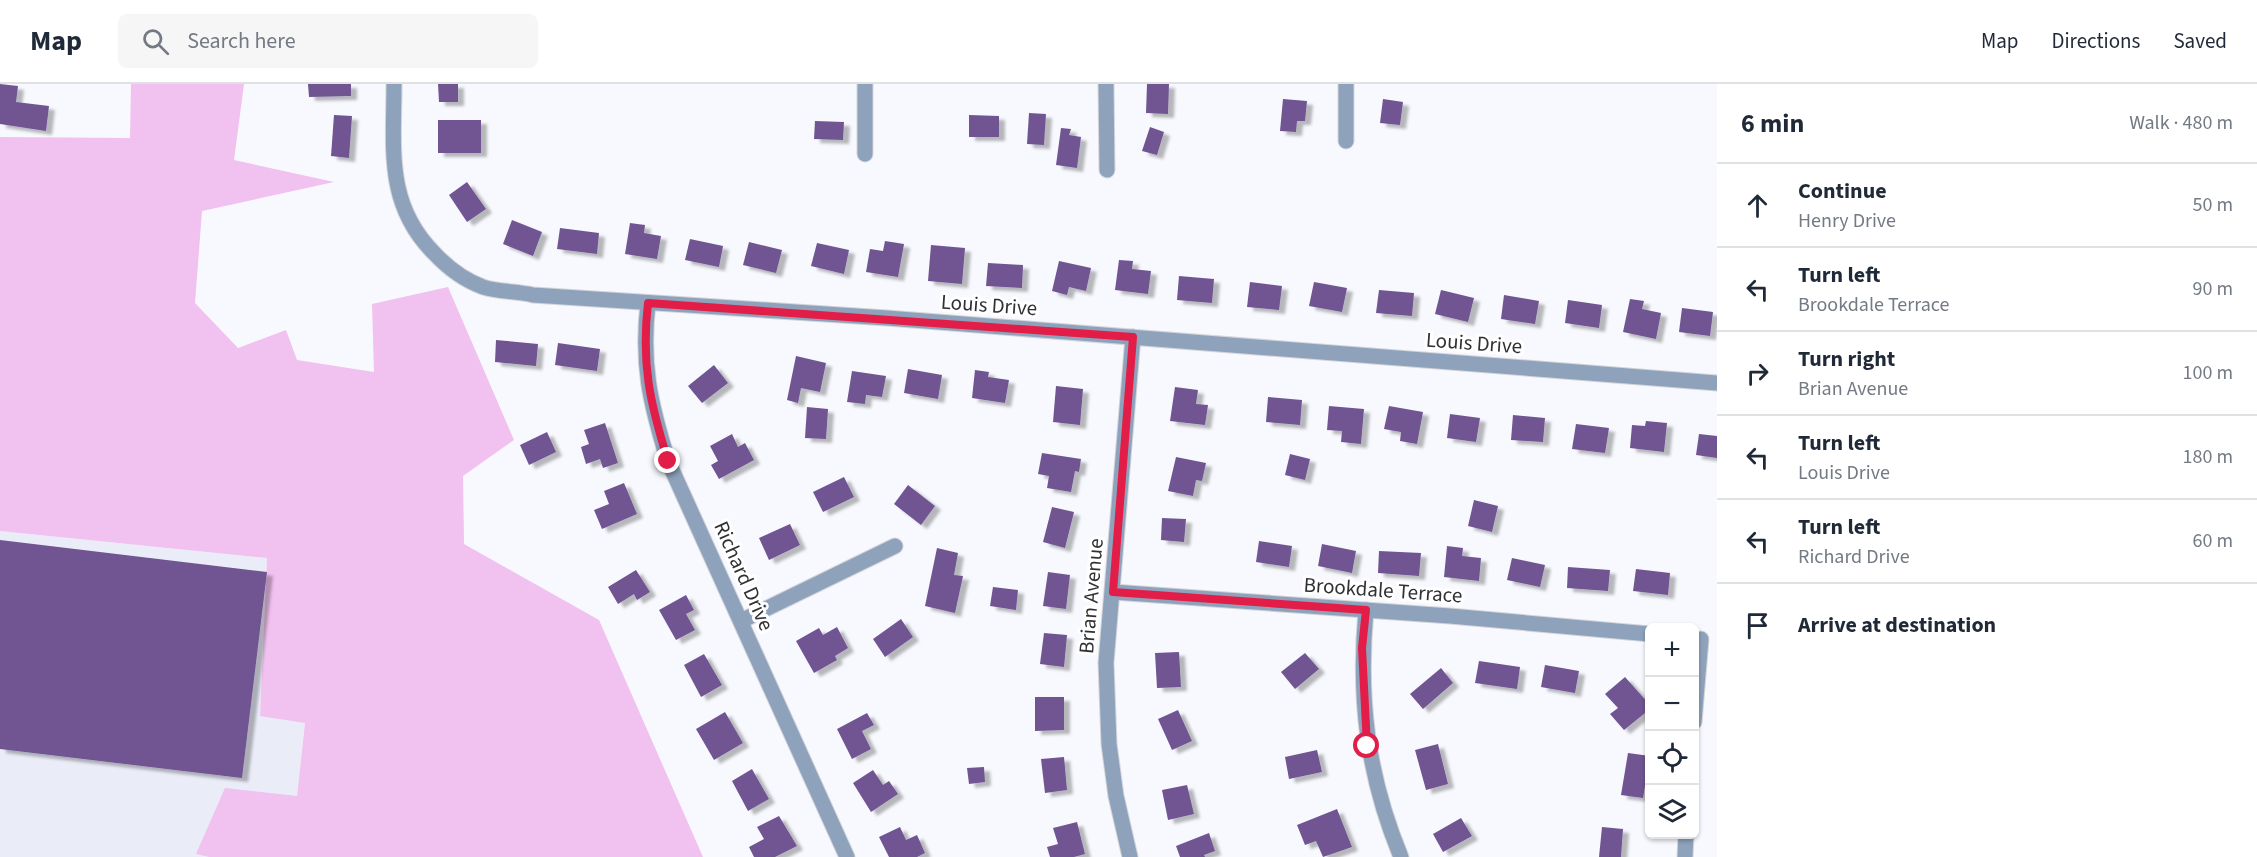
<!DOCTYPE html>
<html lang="en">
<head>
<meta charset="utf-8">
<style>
  :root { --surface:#fff; --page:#f6f6f7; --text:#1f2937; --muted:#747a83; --line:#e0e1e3 }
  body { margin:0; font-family:"Source Sans 3",sans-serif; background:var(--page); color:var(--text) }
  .controls { position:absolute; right:18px; bottom:18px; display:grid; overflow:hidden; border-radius:9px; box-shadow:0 2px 4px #0004 }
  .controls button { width:54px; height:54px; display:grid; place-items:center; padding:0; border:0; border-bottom:2px solid var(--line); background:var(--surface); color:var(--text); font:30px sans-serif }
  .stop { position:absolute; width:18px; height:18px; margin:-14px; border:4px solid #e11d48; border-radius:50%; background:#fff }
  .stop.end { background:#e11d48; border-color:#fff; box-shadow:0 2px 6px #0008 }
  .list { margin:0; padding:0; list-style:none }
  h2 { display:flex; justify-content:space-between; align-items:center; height:78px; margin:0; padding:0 24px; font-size:26px }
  h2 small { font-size:20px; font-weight:400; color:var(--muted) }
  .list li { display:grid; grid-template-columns:39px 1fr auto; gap:18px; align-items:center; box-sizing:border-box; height:84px; padding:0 24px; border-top:2px solid var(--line) }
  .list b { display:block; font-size:22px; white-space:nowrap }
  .list p { margin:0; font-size:20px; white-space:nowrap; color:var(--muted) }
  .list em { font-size:20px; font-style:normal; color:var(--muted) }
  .icon { flex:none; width:33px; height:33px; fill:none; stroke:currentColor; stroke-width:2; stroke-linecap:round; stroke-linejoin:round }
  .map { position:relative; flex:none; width:1717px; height:773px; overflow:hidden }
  header { display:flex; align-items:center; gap:36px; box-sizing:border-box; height:84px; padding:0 30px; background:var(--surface); border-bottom:2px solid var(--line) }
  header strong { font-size:28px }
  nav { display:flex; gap:33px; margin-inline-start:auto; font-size:21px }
  .search { width:420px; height:54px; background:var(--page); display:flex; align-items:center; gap:15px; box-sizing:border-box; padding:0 21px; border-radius:9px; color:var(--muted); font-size:22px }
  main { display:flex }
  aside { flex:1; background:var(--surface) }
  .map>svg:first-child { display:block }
  .built { fill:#eaecf8 }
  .green { fill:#f1c1ef }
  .building { fill:#6f5592; filter:url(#shadow) }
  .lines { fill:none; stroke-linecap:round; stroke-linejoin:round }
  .street-casing { stroke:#d4d5d9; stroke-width:17 }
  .street { stroke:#8ea2bc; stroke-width:15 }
  .route { stroke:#e11d48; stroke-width:8 }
  .labels { text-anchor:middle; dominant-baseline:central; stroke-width:6; stroke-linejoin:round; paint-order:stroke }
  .street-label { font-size:21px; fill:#313133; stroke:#fff }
</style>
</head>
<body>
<header>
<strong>Map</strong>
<div class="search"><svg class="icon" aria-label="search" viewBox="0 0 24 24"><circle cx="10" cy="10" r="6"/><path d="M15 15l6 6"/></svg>Search here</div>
<nav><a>Map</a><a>Directions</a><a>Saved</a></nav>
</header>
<main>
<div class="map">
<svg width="1717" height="773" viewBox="0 0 1717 773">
  <defs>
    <filter id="shadow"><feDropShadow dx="6" dy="4" stdDeviation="1.5" flood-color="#0004"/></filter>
  </defs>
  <rect width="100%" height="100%" fill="#f8f9fe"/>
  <polygon class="built" points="0,447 267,474 260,631 305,638 297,712 196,770 209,773 0,773"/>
  <polygon class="green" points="131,0 244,0 234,76 334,98 202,127 195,219 238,264 286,246 297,276 374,288 372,220 448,203 514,356 463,392 464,460 599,536 703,773 209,773 196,770 225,704 297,712 305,639 260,632 267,474 0,447 0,53 130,54"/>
  <g class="building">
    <polygon points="0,0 18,2 16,18 49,22 46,47 0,40"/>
    <polygon points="308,0 351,0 351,12 309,13"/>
    <polygon points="438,0 458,0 458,18 439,18"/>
    <polygon points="1147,0 1169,0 1168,30 1146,29"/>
    <polygon points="1283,15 1307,17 1305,37 1297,37 1296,48 1280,47"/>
    <polygon points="1383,15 1403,18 1400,41 1380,39"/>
    <polygon points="1029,29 1046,30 1044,61 1027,60"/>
    <polygon points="334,31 352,32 349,74 331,72"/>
    <polygon points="969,31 999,32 999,53 969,53"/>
    <rect x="438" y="36" width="43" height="33"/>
    <polygon points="815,37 844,38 843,56 814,55"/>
    <polygon points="1150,43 1164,48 1157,71 1142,67"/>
    <polygon points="1061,44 1071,45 1069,51 1081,53 1077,84 1056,81"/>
    <polygon points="467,98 486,125 467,138 449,111"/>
    <polygon points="512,136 542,148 533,172 503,160"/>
    <polygon points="630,139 645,141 644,149 661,152 657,175 625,170"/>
    <polygon points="560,144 599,149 597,170 557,165"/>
    <polygon points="690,155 723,162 719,183 685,176"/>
    <polygon points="885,157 904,160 898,193 866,188 870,165 883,167"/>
    <polygon points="749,158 782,166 776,189 743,181"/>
    <polygon points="817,159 849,166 844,190 811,182"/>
    <polygon points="931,161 965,164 962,200 928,197"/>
    <polygon points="1119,176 1133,177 1132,185 1151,187 1148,210 1115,206"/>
    <polygon points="1059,177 1091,184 1086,207 1069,203 1067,211 1052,207"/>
    <polygon points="988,179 1023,181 1022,204 986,202"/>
    <polygon points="1179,192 1214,195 1212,219 1177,216"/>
    <polygon points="1250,198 1282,202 1279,226 1247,223"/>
    <polygon points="1314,198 1347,204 1342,228 1309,222"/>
    <polygon points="1379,206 1414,209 1412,232 1376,229"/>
    <polygon points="1441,206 1474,214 1468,238 1435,230"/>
    <polygon points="1504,211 1539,217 1535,240 1501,235"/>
    <polygon points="1630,215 1644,217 1642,225 1661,229 1656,255 1623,248"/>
    <polygon points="1568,216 1602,221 1599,244 1565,239"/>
    <polygon points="1682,224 1713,228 1710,252 1679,248"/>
    <polygon points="496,256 538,260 536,282 495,278"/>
    <polygon points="558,259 600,265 597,287 555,281"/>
    <polygon points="796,272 826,279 820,308 801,304 798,319 787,316"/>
    <polygon points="714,281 728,299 702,319 688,302"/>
    <polygon points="908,285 942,291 938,315 904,309"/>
    <polygon points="975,286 989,288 988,293 1009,296 1005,319 972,314"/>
    <polygon points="852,287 886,292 882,313 866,311 865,320 847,318"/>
    <polygon points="1056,302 1083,305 1080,341 1053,338"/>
    <polygon points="1175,303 1198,306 1196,320 1208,321 1205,341 1170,337"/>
    <polygon points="1268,313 1302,316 1300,341 1266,338"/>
    <polygon points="1329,322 1364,325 1361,360 1341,358 1342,347 1327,346"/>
    <polygon points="1389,322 1423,328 1417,360 1400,357 1401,348 1384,345"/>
    <polygon points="807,323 828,325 826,355 805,354"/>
    <polygon points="1450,330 1480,334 1476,358 1447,354"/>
    <polygon points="1513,331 1545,334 1543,358 1511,356"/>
    <polygon points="1646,337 1667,339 1664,368 1630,364 1632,341 1645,342"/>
    <polygon points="605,339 618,379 603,384 600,375 586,380 581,363 589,360 584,346"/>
    <polygon points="1576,340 1609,344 1605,369 1572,365"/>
    <polygon points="547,348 556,368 529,381 520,361"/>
    <polygon points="732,350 738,363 745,359 754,376 719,395 711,381 718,377 710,362"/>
    <polygon points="1699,350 1717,352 1717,374 1696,371"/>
    <polygon points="1042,369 1081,375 1079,388 1075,387 1071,408 1047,404 1049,392 1038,390"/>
    <polygon points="1290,370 1310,375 1305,396 1285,391"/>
    <polygon points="1176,373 1206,379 1202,397 1196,396 1193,412 1168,407"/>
    <polygon points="844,393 854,413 823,428 813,408"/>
    <polygon points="624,399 637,430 602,445 594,426 609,420 604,407"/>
    <polygon points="908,401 935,422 921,441 894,420"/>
    <polygon points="1474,416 1498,422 1492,448 1468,442"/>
    <polygon points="1052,423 1074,428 1065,464 1043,458"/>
    <polygon points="1162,434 1186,435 1184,458 1161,456"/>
    <polygon points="790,440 800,461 769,476 759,454"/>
    <polygon points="0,456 267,488 242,694 0,665"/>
    <polygon points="1259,457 1292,462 1289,483 1256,478"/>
    <polygon points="1322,460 1356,467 1352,489 1318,482"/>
    <polygon points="1447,462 1463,464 1462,472 1481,474 1479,497 1444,493"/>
    <polygon points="937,464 958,469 954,491 963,492 955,529 925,522"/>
    <polygon points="1379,467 1421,469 1419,492 1378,489"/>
    <polygon points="1512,474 1545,481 1540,503 1507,496"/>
    <polygon points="1568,483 1610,486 1608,507 1567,504"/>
    <polygon points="1636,485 1670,489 1668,511 1633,507"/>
    <polygon points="636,486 650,508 637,516 634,510 618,520 608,503"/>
    <polygon points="1048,488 1070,491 1066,525 1043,522"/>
    <polygon points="993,503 1018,506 1016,526 990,522"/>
    <polygon points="686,511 694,526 686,530 695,546 676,556 659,526"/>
    <polygon points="901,535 913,553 885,573 873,555"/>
    <polygon points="837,543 848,564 835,572 837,576 814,589 796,557 819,544 823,551"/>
    <polygon points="1044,549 1067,551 1064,583 1040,580"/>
    <polygon points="1179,568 1181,603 1157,604 1155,569"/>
    <polygon points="1305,569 1319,585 1295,605 1281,588"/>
    <polygon points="704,570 722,601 701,613 684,581"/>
    <polygon points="1479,577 1520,583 1517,605 1475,599"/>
    <polygon points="1545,581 1579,587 1575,609 1541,603"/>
    <polygon points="1441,584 1453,599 1423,625 1410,610"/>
    <polygon points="1625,593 1650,621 1650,625 1624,646 1610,630 1618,624 1605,610"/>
    <polygon points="1035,613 1064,613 1064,646 1035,647"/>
    <polygon points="1178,626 1192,657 1172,666 1158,635"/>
    <polygon points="725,628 743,659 714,676 696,645"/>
    <polygon points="867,629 874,641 862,647 871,665 852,675 837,645"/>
    <polygon points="1438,660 1448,700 1426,706 1415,666"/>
    <polygon points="1317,666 1322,688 1289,695 1285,673"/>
    <polygon points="1628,669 1650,672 1643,714 1621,711"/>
    <polygon points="1064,673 1067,706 1045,709 1041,675"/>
    <polygon points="984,683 985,698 969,700 967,684"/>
    <polygon points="752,685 769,715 748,727 732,697"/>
    <polygon points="873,686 883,701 889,697 898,710 871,728 853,699"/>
    <polygon points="1187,701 1194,730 1168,736 1162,706"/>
    <polygon points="1337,725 1352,763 1323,773 1316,757 1305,761 1297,741"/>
    <polygon points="779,732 797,762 775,773 754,773 749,763 764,755 757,743"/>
    <polygon points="1461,734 1472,752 1443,768 1433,750"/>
    <polygon points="1077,738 1085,770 1074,773 1050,773 1047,763 1058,760 1053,744"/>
    <polygon points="900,743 906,756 917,751 925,769 917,773 889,773 879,753"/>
    <polygon points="1602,743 1623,745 1621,773 1599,773"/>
    <polygon points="1209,749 1215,767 1204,771 1205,773 1180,773 1176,762"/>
  </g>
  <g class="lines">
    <g class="street-casing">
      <g id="street">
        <path d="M394 0C394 64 385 120 434 169 447 183 464 196 483 203 498 208 516 207 533 211L887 234 1717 299"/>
        <polyline points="1106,0 1107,86"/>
        <polyline points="1346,0 1346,57"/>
        <polyline points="865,70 865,0"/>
        <path d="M648 219C641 280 650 319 668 377L847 773"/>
        <polyline points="1113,508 1450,532 1650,550"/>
        <path d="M1366 526C1358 614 1367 691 1401 773"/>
        <polyline points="741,537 895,462"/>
        <polyline points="1694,638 1701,555"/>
        <polyline points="1130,773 1116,712 1109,660 1106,579 1133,253"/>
        <polyline points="1685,773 1686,750"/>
      </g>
    </g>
    <use href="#street" class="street"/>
  </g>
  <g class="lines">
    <path class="route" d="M668 377C650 319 641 280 648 219L1133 253 1113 508 1366 526 1362 564 1367 662"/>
  </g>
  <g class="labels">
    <g class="street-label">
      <text transform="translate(989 221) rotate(4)">Louis Drive</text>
      <text transform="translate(1474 259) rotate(4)">Louis Drive</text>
      <text transform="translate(744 492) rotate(66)">Richard Drive</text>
      <text transform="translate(1383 506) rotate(4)">Brookdale Terrace</text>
      <text transform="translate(1091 512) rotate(-85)">Brian Avenue</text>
    </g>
  </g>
</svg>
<div class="controls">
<button>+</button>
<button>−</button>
<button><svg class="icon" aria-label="locate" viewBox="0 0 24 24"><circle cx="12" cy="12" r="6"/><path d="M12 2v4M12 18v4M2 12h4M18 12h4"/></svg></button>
<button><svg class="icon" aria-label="layers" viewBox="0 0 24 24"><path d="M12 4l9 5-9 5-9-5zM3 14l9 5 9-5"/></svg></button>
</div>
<div class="stop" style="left:1367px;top:662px"></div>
<div class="stop end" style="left:668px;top:377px"></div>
</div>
<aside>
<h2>6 min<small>Walk · 480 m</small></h2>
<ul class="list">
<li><svg class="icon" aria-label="ahead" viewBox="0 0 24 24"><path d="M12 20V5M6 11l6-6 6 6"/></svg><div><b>Continue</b><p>Henry Drive</p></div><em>50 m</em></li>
<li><svg class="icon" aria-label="left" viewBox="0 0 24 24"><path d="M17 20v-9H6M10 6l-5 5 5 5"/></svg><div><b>Turn left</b><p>Brookdale Terrace</p></div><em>90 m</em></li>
<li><svg class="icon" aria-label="right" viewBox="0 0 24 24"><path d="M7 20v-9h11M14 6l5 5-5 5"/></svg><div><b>Turn right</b><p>Brian Avenue</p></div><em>100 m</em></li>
<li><svg class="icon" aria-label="left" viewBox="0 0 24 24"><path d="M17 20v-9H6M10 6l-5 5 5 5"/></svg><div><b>Turn left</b><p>Louis Drive</p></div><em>180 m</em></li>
<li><svg class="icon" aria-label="left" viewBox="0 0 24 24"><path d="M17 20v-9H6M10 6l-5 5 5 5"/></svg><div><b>Turn left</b><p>Richard Drive</p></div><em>60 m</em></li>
<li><svg class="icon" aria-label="arrive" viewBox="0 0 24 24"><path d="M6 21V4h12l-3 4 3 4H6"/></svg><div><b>Arrive at destination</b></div></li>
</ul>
</aside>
</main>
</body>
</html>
